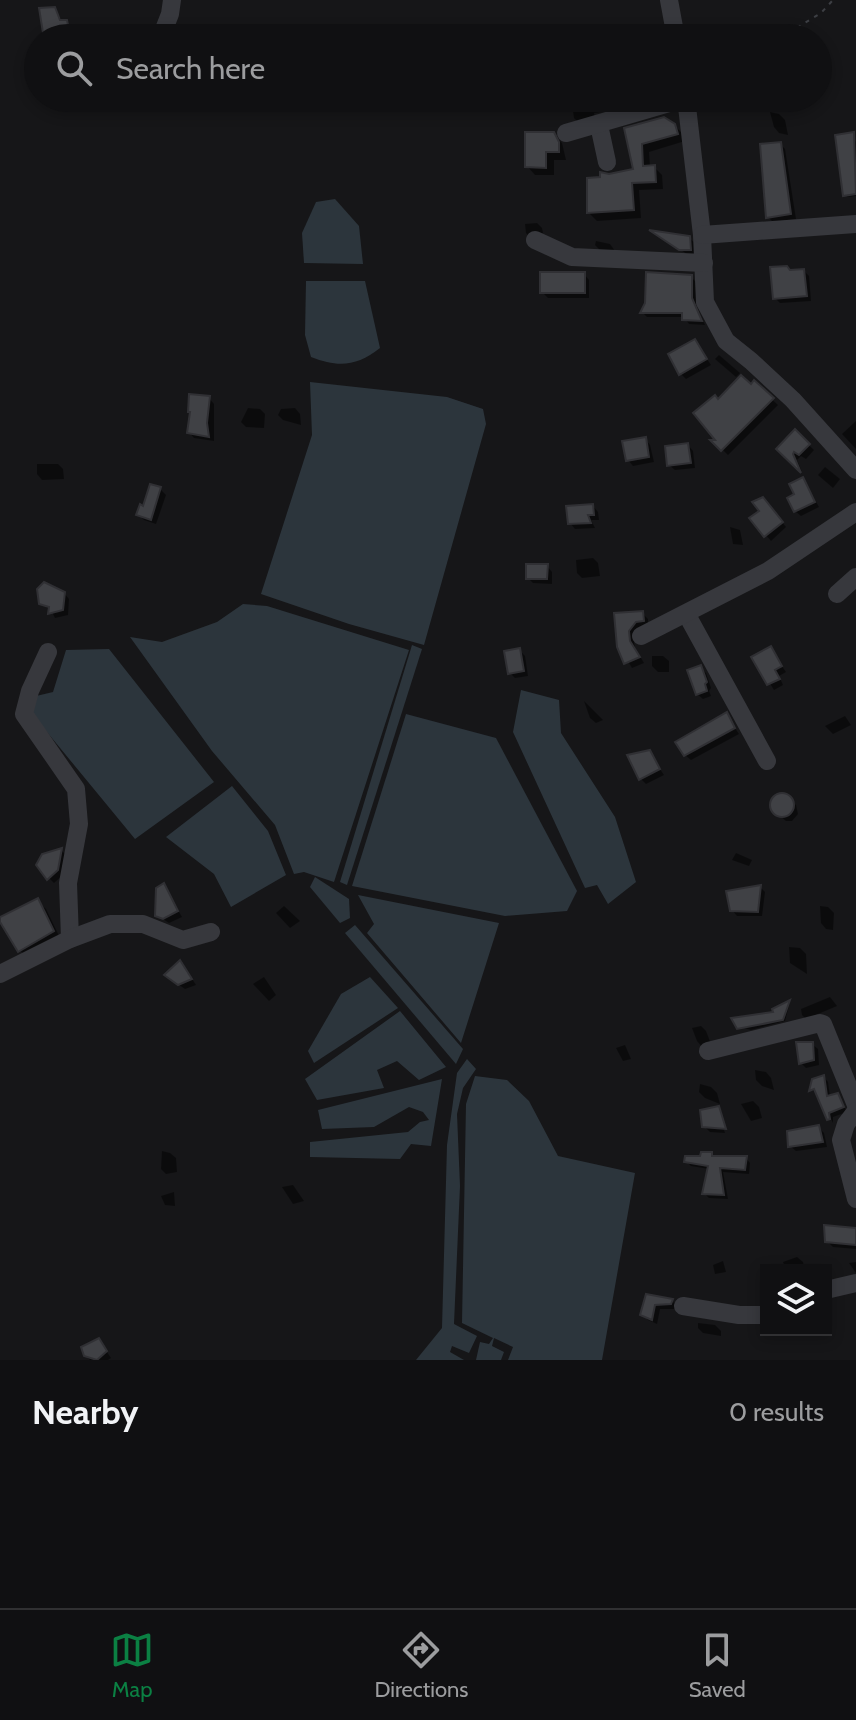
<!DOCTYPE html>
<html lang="en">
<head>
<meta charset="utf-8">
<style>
  :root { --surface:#101012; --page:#19191b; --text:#f1f3f6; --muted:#9c9d9f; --line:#303032; --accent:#0b8043 }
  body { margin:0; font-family:Cabin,sans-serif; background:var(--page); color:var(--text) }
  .controls { position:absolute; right:24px; bottom:24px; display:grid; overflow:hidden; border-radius:0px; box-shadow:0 4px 12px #0003 }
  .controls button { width:72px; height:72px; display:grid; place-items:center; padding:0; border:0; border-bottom:2px solid var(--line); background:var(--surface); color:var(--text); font:40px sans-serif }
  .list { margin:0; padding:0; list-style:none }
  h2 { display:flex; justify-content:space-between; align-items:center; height:104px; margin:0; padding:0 32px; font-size:34px }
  h2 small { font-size:26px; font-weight:400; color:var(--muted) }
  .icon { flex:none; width:44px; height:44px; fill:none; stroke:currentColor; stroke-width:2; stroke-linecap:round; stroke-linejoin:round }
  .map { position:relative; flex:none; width:856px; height:1360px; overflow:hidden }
  .search { position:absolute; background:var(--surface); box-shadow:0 4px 12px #0003; left:24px; right:24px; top:24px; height:88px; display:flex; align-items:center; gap:20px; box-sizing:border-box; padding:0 28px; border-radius:44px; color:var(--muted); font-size:30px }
  .sheet { height:248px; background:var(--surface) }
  nav { display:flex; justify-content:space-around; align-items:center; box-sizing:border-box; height:112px; border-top:2px solid var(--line); background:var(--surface); font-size:22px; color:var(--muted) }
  nav a { display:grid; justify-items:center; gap:4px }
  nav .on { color:var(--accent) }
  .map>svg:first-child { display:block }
  .water { fill:#2c353c }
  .shadow { fill:#0007 }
  .building { fill:#404145; stroke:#303034; stroke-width:2 }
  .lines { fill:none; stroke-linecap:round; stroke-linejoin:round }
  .path { stroke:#3d3f44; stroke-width:2; stroke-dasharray:4 6; stroke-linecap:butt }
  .minor { stroke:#37383d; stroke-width:18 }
</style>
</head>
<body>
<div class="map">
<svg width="856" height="1360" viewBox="0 0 856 1360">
  <rect width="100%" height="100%" fill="#161618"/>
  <g class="water">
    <polygon points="335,199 359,226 363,264 304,263 302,233 316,202"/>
    <path d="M306 281H365L380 348C357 366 339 368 311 357L305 335Z"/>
    <polygon points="310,382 447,397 483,409 486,424 424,645 349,624 261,594 312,435"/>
    <polygon points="243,604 267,606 409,650 334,882 304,872 294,874 275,825 212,751 130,637 162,642 217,622"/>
    <polygon points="412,645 422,649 347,885 340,882"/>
    <polygon points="109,649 214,782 135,839 28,709 32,697 53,692 66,650"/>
    <polygon points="521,690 559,700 561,733 615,817 636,882 608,904 597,885 585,888 513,732"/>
    <polygon points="406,714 496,738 577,891 567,911 505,916 352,886"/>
    <polygon points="232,786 268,831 286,875 231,907 214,874 166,837"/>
    <polygon points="315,877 349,899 350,918 340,923 310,887"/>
    <polygon points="358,895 499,923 461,1043 367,933 374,924"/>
    <polygon points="355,925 463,1049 456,1064 345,933"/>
    <polygon points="370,977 398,1008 314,1063 308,1051 341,994"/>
    <polygon points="400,1011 446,1067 419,1080 397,1061 377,1070 384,1088 317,1100 305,1079"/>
    <polygon points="467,1059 476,1069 463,1088 457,1114 460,1186 454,1324 477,1336 469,1353 452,1346 450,1352 464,1360 416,1360 442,1328 447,1145 457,1073"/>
    <polygon points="475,1076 507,1080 529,1101 558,1156 635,1173 602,1360 508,1360 513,1347 494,1338 492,1346 504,1352 501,1360 476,1360 480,1342 489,1344 493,1338 462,1323 466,1104"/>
    <polygon points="442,1079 431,1146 411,1144 400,1159 310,1157 310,1142 408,1132 420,1122 429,1120 423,1112 409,1107 374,1127 322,1129 318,1110"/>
  </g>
  <g class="shadow">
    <polygon points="54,9 63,22 72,27 74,38 51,37 45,32"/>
    <polygon points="571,98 618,98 620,110 594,113 596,122 582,126 574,118"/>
    <polygon points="770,112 779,114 785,120 788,135 779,133 774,127"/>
    <polygon points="674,125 683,134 685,141 649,152 650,167 654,167 662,175 663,189 639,190 641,218 597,221 589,213 636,171 627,130"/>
    <polygon points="553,134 562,143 566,160 554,160 554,175 535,175 527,166"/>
    <polygon points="853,135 856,143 856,196 847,197 845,195"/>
    <polygon points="780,144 785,149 796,219 773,222 768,217"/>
    <polygon points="537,223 542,228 543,233 531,238 526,233 525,224"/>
    <polygon points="654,233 689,238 695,243 695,255 687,254"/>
    <polygon points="596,241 610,244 615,251 601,251 595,245"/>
    <polygon points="804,271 809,276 811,301 780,303 775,298"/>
    <polygon points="584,274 589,280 589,298 548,298 542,292"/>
    <polygon points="691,277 696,282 696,305 705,325 689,324 684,317 647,317 642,312"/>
    <polygon points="695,341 711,365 686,379 681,374"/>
    <polygon points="719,355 740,373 736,377 715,359"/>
    <polygon points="754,383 778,405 728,455 715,442 719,441 718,402"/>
    <polygon points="209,398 214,404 214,441 194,438 189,432"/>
    <polygon points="248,408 260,409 265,414 264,428 246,427 241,422"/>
    <polygon points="295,408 300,414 301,425 283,420 278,415 281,409"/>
    <polygon points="856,421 856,449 842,434"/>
    <polygon points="795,432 814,450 806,459 801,456 797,460 802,472 778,449"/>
    <polygon points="645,439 650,445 654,462 633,466 628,460"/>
    <polygon points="688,445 693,451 695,468 675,470 669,465"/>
    <polygon points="37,464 58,464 63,469 64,479 42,480 37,474"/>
    <polygon points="825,467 840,479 833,488 818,475"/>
    <polygon points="803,479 819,507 801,516 795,511 797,495"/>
    <polygon points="160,489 166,495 156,524 144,520 138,514"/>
    <polygon points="768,505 786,527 771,541 752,519"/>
    <polygon points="593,506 598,512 599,520 591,520 595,528 575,529 570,523"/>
    <polygon points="730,527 740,530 743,545 733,544"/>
    <polygon points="593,558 598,563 600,576 582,578 577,573 576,560"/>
    <polygon points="547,566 552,572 552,584 533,583 528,578"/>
    <polygon points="64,593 69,599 68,615 55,618 51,610 41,603"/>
    <polygon points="642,613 648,619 648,626 633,637 635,648 644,663 632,668 619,646 617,615"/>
    <polygon points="770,649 786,672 779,676 783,685 774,690 754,658"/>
    <polygon points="519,650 525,656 528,676 515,678 510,673"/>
    <polygon points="652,656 663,656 669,661 669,672 658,672 652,666"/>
    <polygon points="700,667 706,673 711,688 709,691 711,696 703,699 697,694"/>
    <polygon points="584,701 603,720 596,723 590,718"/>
    <polygon points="726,715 739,734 691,760 685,755"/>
    <polygon points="845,716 851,725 833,734 825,726"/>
    <polygon points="649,753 664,775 646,784 641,779"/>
    <polygon points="777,796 784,796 796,805 798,814 792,821 786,821 774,811 773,801"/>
    <polygon points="62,851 67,856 63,875 54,883 49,878 44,855"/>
    <polygon points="736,853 752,860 749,866 732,860"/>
    <polygon points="164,886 182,917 169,923 157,915"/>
    <polygon points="760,887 765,892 762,916 737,916 732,910"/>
    <polygon points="37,901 46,909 61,940 28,959 20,950"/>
    <polygon points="284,906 300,921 290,928 276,913"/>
    <polygon points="820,906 828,907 834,913 833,930 826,929 821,923"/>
    <polygon points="789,947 800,948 806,954 807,974 790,963"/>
    <polygon points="185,968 196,985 185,989 172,980"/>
    <polygon points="264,977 276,995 269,1001 253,984"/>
    <polygon points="830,997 837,1006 806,1019 802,1015 801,1009"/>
    <polygon points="790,1002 785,1021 751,1030 738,1026 776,1014 775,1010"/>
    <polygon points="701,1026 706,1031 711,1044 702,1047 697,1041 692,1028"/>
    <polygon points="812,1044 818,1049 819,1065 806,1068 801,1063"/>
    <polygon points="625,1045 631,1059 623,1061 616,1048"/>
    <polygon points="755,1070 766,1072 771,1078 774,1090 762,1086 756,1080"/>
    <polygon points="824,1077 828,1082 830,1097 838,1095 847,1112 833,1117 833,1123 818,1093 811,1090"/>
    <polygon points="700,1084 711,1087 717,1093 720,1104 705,1098 699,1092"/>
    <polygon points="753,1101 759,1107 762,1118 751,1121 741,1104"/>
    <polygon points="718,1108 722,1112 718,1112 725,1133 710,1132 704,1126"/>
    <polygon points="818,1127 824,1133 827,1147 796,1151 790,1146"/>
    <polygon points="162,1151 170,1153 176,1158 177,1172 166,1174 161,1169"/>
    <polygon points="711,1154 715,1158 746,1158 750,1163 749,1174 723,1172 728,1199 709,1198 704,1193 709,1169 691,1166 686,1161"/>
    <polygon points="293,1185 304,1201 293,1204 282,1187"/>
    <polygon points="174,1192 175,1206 165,1205 161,1196"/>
    <polygon points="856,1227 856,1249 833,1247 827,1241 855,1230"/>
    <polygon points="797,1257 803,1262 805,1270 786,1270 783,1262"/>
    <polygon points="723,1261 726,1272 715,1274 713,1265"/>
    <polygon points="856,1262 856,1273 849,1263"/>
    <polygon points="648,1296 672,1301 677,1306 676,1309 660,1309 657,1324 648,1320 642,1314"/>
    <polygon points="698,1323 715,1325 721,1331 721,1336 703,1333 698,1328"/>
    <polygon points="99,1340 111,1358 108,1360 90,1360 85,1355"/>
  </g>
  <g class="building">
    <polygon points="55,7 60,20 67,20 70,35 43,33 39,8"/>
    <polygon points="664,117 675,124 678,134 642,144 643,166 655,165 656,182 632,183 634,210 587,213 587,178 600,177 600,172 609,174 633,169 624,128"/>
    <polygon points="525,132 554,132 559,142 559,152 546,152 546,168 525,167"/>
    <polygon points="854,132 856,194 843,196 835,135"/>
    <polygon points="781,142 791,214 766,218 760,144"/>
    <polygon points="649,230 690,236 691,250 679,250"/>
    <polygon points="787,266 790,270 804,269 807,296 773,299 770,267"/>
    <rect x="540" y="272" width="45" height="21"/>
    <polygon points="646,272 692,275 692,298 702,321 682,320 682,313 640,313 645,303"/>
    <polygon points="695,339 707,359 679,375 668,354"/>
    <polygon points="741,375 751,384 754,380 774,398 721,451 710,440 715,440 693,413 715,395 718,399"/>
    <polygon points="189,394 210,396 207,423 209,437 187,433 190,412 188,412"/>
    <polygon points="795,429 810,444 799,455 794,452 793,454 801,473 776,449"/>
    <polygon points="646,437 649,457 626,461 622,441"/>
    <polygon points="688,443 691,463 667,466 665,446"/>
    <polygon points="803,477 815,502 794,512 787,498 794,494 789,484"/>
    <polygon points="150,484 161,487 151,520 136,515 140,504 143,506"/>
    <polygon points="763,497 783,522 764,537 749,518 759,511 752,502"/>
    <polygon points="593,504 594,515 588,515 591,523 568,524 566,506"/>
    <polygon points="526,564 548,564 547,579 526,579"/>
    <polygon points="44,582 65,592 63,610 48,614 49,607 39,604 37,589"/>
    <polygon points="643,611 644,621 636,622 629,631 630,641 640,657 624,664 617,647 614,613"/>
    <polygon points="771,646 782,666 775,670 780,679 767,685 751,657"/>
    <polygon points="520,648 524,671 508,674 504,651"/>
    <polygon points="701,665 707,682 705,684 707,691 696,695 687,670"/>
    <polygon points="727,712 735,728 684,756 675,742"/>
    <polygon points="650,750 660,769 639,780 627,755"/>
    <circle cx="782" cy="805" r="12"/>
    <polygon points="62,848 58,870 47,880 36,865 42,854"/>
    <polygon points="164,883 178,911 163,919 155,916 156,888"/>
    <polygon points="761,885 758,912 730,911 726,891"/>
    <polygon points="38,898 54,931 18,952 0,922 0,917"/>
    <polygon points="180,960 192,979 178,985 164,975"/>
    <polygon points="790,1000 783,1020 737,1029 731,1018 773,1012 772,1009"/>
    <polygon points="796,1042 813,1042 814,1060 799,1064"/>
    <polygon points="824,1075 827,1096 838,1093 844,1107 829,1113 830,1119 827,1120 814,1089 809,1091 812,1079"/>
    <polygon points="719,1106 726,1129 702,1127 700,1110"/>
    <polygon points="819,1125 823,1142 788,1147 787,1131"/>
    <polygon points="701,1152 712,1152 712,1156 747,1156 745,1170 720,1168 724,1195 702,1194 708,1166 684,1162 685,1156 700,1156"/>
    <polygon points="824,1225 856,1228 856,1245 825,1242"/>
    <polygon points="646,1294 673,1299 671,1304 655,1305 652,1320 640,1315"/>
    <polygon points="99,1338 107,1351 97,1360 84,1356 81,1347"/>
  </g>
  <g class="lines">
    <polyline class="path" points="780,38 821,13 833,0"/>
    <g class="minor">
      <polyline points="669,0 676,38"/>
      <polyline points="161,37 170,14 172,0"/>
      <polyline points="686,98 702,235 705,302 726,341 751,361 793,400 856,470"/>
      <polyline points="599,125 607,162"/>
      <polyline points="566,133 686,98"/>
      <polyline points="702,235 856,224"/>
      <polyline points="535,240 572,257 704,263"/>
      <polyline points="837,594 856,577"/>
      <polyline points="687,615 767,761"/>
      <polyline points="641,636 768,571 856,512"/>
      <polyline points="48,652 30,691 24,714 76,789 79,824 68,883 70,939"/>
      <polyline points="0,974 70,939 110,924 143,924 183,940 211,932"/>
      <polyline points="708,1051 820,1023 823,1024 856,1105"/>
      <polyline points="856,1111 846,1124 841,1140 856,1199"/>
      <polyline points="826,1290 856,1283"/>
      <polyline points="683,1306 739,1315 766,1315"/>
    </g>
  </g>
</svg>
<div class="controls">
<button><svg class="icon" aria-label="layers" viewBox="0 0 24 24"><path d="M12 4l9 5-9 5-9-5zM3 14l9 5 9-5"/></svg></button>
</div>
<div class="search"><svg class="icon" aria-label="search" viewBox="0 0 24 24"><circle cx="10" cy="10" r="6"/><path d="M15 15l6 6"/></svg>Search here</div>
</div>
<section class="sheet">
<h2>Nearby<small>0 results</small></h2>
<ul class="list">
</ul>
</section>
<nav>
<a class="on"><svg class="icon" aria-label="map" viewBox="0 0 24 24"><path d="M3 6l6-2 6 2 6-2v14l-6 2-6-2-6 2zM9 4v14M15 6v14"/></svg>Map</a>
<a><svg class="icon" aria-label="directions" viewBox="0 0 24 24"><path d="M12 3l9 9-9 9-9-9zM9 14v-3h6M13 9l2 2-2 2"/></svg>Directions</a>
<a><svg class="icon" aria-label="saved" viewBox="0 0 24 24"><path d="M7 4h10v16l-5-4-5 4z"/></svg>Saved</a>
</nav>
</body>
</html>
